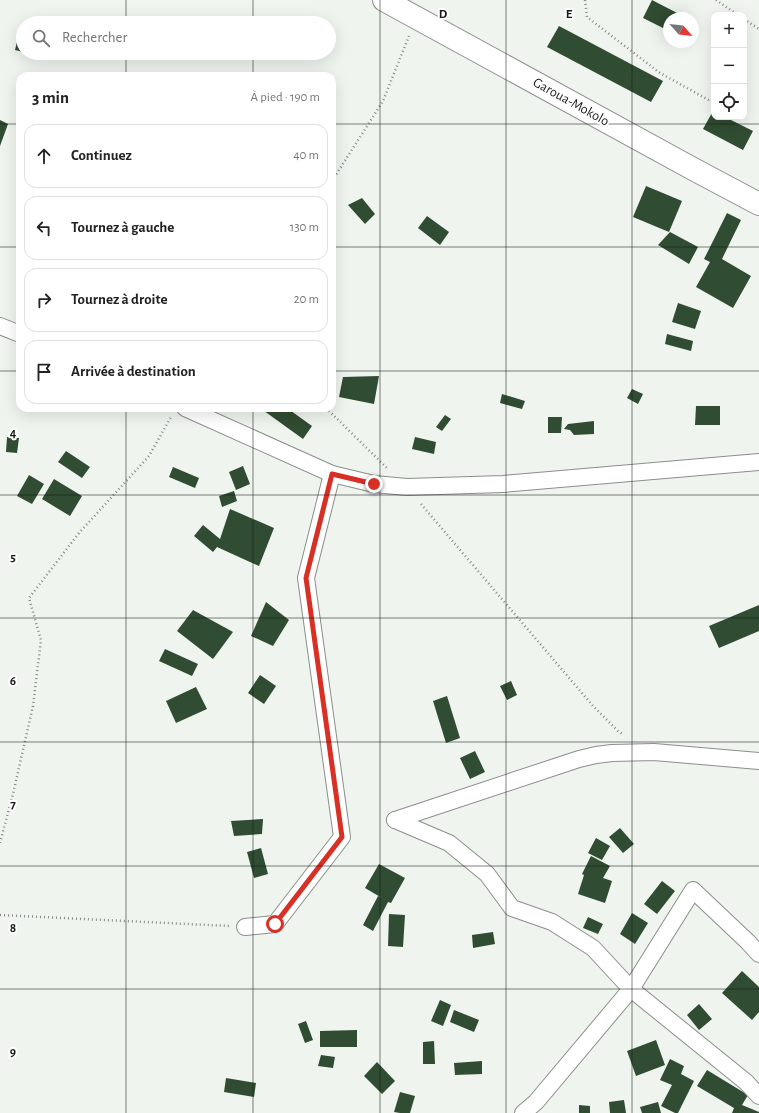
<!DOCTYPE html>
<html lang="fr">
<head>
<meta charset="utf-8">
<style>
  :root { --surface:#fff; --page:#f2f2f2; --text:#222; --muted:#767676; --line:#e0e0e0 }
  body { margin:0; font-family:"Alegreya Sans",sans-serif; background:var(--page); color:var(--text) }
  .controls { position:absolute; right:12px; top:12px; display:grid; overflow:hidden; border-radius:8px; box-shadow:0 4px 16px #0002 }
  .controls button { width:36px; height:36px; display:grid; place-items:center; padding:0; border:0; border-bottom:1px solid var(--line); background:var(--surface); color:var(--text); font:20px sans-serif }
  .compass { position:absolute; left:663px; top:12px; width:36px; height:36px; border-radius:50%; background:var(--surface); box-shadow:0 4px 16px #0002; rotate:117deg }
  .stop { position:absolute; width:12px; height:12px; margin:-9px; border:3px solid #d93025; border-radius:50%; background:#fff }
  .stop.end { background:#d93025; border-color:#fff; box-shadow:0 1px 4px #0008 }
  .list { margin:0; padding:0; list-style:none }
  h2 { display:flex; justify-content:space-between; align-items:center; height:52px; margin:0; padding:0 16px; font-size:17px }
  h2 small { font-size:13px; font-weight:400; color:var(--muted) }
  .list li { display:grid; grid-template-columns:26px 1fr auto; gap:12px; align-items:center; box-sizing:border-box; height:64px; margin:0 8px 8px; padding:0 8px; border:1px solid var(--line); border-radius:12px }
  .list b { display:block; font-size:15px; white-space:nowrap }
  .list em { font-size:13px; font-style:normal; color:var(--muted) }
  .icon { flex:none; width:22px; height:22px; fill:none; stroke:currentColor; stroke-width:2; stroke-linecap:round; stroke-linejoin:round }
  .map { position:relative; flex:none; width:759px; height:1113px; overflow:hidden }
  .search { position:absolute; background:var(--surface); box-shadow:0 4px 16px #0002; left:16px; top:16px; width:320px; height:44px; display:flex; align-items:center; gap:10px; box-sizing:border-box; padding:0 14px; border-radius:22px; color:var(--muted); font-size:15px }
  .panel { position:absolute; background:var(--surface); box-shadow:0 4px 16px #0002; left:16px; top:72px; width:320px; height:340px; border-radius:12px }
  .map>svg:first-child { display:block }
  .building { fill:#304c32 }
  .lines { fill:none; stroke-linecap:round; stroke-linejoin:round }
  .minor-casing { stroke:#8a8f8a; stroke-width:18 }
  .primary-casing { stroke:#8a8f8a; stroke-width:24 }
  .path { stroke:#848884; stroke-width:2.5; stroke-dasharray:1 3; stroke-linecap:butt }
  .minor { stroke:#fff; stroke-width:16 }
  .primary { stroke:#fff; stroke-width:22 }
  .route { stroke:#d93025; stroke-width:5 }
  .grid { fill:none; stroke:#181a18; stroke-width:1; stroke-opacity:0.55 }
  .labels { text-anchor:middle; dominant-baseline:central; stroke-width:4; stroke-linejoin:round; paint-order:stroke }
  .street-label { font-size:14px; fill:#181a18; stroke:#fff }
  .grid-label { font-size:13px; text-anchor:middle; font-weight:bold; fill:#181a18; stroke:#fff; stroke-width:4; stroke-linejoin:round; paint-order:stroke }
</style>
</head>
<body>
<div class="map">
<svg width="759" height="1113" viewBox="0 0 759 1113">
  <rect width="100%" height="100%" fill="#eff4ef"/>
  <g class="building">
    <polygon points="652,0 681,15 679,18 669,18 669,31 643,18"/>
    <polygon points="559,26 663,81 651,102 547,47"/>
    <polygon points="19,34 23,35 23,52 15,50"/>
    <polygon points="713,111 714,111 714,117 725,117 753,131 743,150 703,129"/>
    <polygon points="0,120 8,124 0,146"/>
    <polygon points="646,186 682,201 669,232 633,217"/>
    <polygon points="362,198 375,214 365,224 348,205"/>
    <polygon points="727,213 741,220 722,259 751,276 733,308 696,287 710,262 704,259"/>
    <polygon points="427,216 449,232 440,245 418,228"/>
    <polygon points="670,232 698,247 689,264 658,245"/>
    <polygon points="678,303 701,311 695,329 672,322"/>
    <polygon points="667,334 693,341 691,351 665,344"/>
    <polygon points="379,376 374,404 339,397 343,377"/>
    <polygon points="632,389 643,394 638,404 627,398"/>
    <polygon points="502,394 525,401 522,409 500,403"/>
    <polygon points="696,406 720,406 720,425 695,425"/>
    <polygon points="260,408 287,408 312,426 303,439"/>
    <polygon points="445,415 451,419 442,431 436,427"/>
    <polygon points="548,417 562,417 561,433 548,433"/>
    <polygon points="594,421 594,434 574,435 570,430 564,429 568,424"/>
    <polygon points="7,437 19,438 17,453 6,452"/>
    <polygon points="415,437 436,442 434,454 412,449"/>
    <polygon points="66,451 90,467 82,478 58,462"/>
    <polygon points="243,466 250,484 236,490 229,472"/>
    <polygon points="173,467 199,478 195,488 169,477"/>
    <polygon points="29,475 44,484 32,504 17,496"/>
    <polygon points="54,479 82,496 70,516 42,499"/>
    <polygon points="234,491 237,501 222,507 219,496"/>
    <polygon points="230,509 274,528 259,566 217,547 213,552 194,536 203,525 220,539"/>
    <polygon points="266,602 289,620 273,646 251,636"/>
    <polygon points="759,605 759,631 719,648 709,626"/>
    <polygon points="193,610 233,632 213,659 177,631"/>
    <polygon points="165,649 198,664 192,676 159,661"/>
    <polygon points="260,675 276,686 264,704 248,693"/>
    <polygon points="511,681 517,695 507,700 500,686"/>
    <polygon points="196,687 207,709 176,723 166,701"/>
    <polygon points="447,696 460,738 446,743 433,701"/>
    <polygon points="475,751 485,772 470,779 460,758"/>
    <polygon points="263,819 262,834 234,836 231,821"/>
    <polygon points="620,828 634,844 623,853 609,837"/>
    <polygon points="596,838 610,846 602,860 588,853"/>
    <polygon points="261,848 268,874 254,878 247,852"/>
    <polygon points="591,856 610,866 603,878 612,881 605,903 578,894 584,875 582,874"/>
    <polygon points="379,864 405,878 391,903 388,902 373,931 363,925 378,896 382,898 365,888"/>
    <polygon points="662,881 675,891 657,914 644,904"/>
    <polygon points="632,913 648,923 635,944 620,934"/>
    <polygon points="389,914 405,915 403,947 388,946"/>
    <polygon points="588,917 603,924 598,934 583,928"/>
    <polygon points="493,932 495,944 473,948 472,935"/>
    <polygon points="742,971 759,987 759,1012 752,1020 722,993"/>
    <polygon points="440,1000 451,1005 443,1026 431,1021"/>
    <polygon points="699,1004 712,1019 699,1030 687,1015"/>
    <polygon points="454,1010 479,1020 474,1032 450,1022"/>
    <polygon points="306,1021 313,1040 305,1043 298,1024"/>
    <polygon points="357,1030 357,1047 320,1047 320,1031"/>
    <polygon points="656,1040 665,1065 636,1076 627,1051"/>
    <polygon points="434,1041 435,1064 423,1064 423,1042"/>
    <polygon points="321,1055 335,1057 333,1068 318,1066"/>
    <polygon points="670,1059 684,1066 681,1074 694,1081 678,1113 675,1113 661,1106 672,1085 660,1080"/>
    <polygon points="482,1061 482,1074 455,1075 454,1063"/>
    <polygon points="377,1062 395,1081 382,1094 364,1076"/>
    <polygon points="707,1070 748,1095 742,1105 759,1112 759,1113 732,1113 734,1108 697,1086"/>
    <polygon points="226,1078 256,1083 254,1097 224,1092"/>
    <polygon points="400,1092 415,1096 410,1113 400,1113 394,1112"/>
    <polygon points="624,1100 626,1113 610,1113 609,1102"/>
    <polygon points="658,1102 661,1113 642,1113 640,1107"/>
    <polygon points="579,1105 590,1106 590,1113 579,1113"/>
  </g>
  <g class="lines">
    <g class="minor-casing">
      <g id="minor">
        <polyline points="0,326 20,334"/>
        <polyline points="185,408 332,474 374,484 407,487 503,484 759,462"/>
        <polyline points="395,820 449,843 487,874 512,908 552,922 593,948 631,989 693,890 748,942 759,954"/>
        <polyline points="395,820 579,759 596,755 612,753 654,752 759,761"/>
        <polyline points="245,927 275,924 342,837 306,578 332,474"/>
        <polyline points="523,1113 536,1102 631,989 746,1082 759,1096"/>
      </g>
    </g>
    <g class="primary-casing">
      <polyline id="primary" points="384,0 695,170 759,204"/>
    </g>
    <g class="path">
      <polyline points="585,0 587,17 660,73 714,103"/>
      <polyline points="716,0 738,15"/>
      <polyline points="744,19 759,29"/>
      <polyline points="332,181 383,101 409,36"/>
      <polyline points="326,408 387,468"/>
      <polyline points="421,504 593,706 618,731 624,735"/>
      <polyline points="0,843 13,794 33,706 41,640 29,598 79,533 149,456 171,417"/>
      <polyline points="0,915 229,926"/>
    </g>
    <use href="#minor" class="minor"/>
    <use href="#primary" class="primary"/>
  </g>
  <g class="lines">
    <polyline class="route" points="275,924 342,837 306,578 332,474 374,484"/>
  </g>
  <path class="grid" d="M126 0V23M253 0V23M380 0V1113M506 0V1113M632 0V1113M126 53V76M253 53V76M0 124H20M332 124H759M0 247H20M332 247H759M0 371H20M332 371H759M126 408V1113M253 408V1113M0 495H759M0 618H759M0 742H759M0 866H759M0 989H759"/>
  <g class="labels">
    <g class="street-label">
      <text transform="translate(571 102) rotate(29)">Garoua-Mokolo</text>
    </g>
  </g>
  <g class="grid-label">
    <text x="443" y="18">D</text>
    <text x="569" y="18">E</text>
    <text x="13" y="437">4</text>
    <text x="13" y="561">5</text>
    <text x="13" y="685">6</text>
    <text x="13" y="808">7</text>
    <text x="13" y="932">8</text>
    <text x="13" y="1056">9</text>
  </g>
</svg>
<div class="controls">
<button>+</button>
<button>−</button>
<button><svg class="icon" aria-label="locate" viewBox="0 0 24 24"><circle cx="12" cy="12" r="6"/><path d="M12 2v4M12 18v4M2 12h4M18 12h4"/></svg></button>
</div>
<svg class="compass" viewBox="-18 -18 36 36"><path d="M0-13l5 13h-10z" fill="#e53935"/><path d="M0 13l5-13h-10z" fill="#767676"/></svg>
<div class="stop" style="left:275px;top:924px"></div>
<div class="stop end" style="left:374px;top:484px"></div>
<div class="search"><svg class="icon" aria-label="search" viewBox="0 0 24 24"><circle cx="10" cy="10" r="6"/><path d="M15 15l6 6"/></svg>Rechercher</div>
<section class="panel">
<h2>3 min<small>À pied · 190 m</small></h2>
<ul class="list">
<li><svg class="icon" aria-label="ahead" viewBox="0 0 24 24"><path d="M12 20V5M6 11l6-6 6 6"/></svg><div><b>Continuez</b></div><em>40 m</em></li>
<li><svg class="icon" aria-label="left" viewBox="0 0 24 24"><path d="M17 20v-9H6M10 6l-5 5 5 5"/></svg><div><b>Tournez à gauche</b></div><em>130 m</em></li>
<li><svg class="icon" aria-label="right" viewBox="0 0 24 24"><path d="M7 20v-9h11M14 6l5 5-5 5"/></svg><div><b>Tournez à droite</b></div><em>20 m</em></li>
<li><svg class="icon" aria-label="arrive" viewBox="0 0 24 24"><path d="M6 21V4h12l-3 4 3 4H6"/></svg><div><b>Arrivée à destination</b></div></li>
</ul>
</section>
</div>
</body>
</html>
